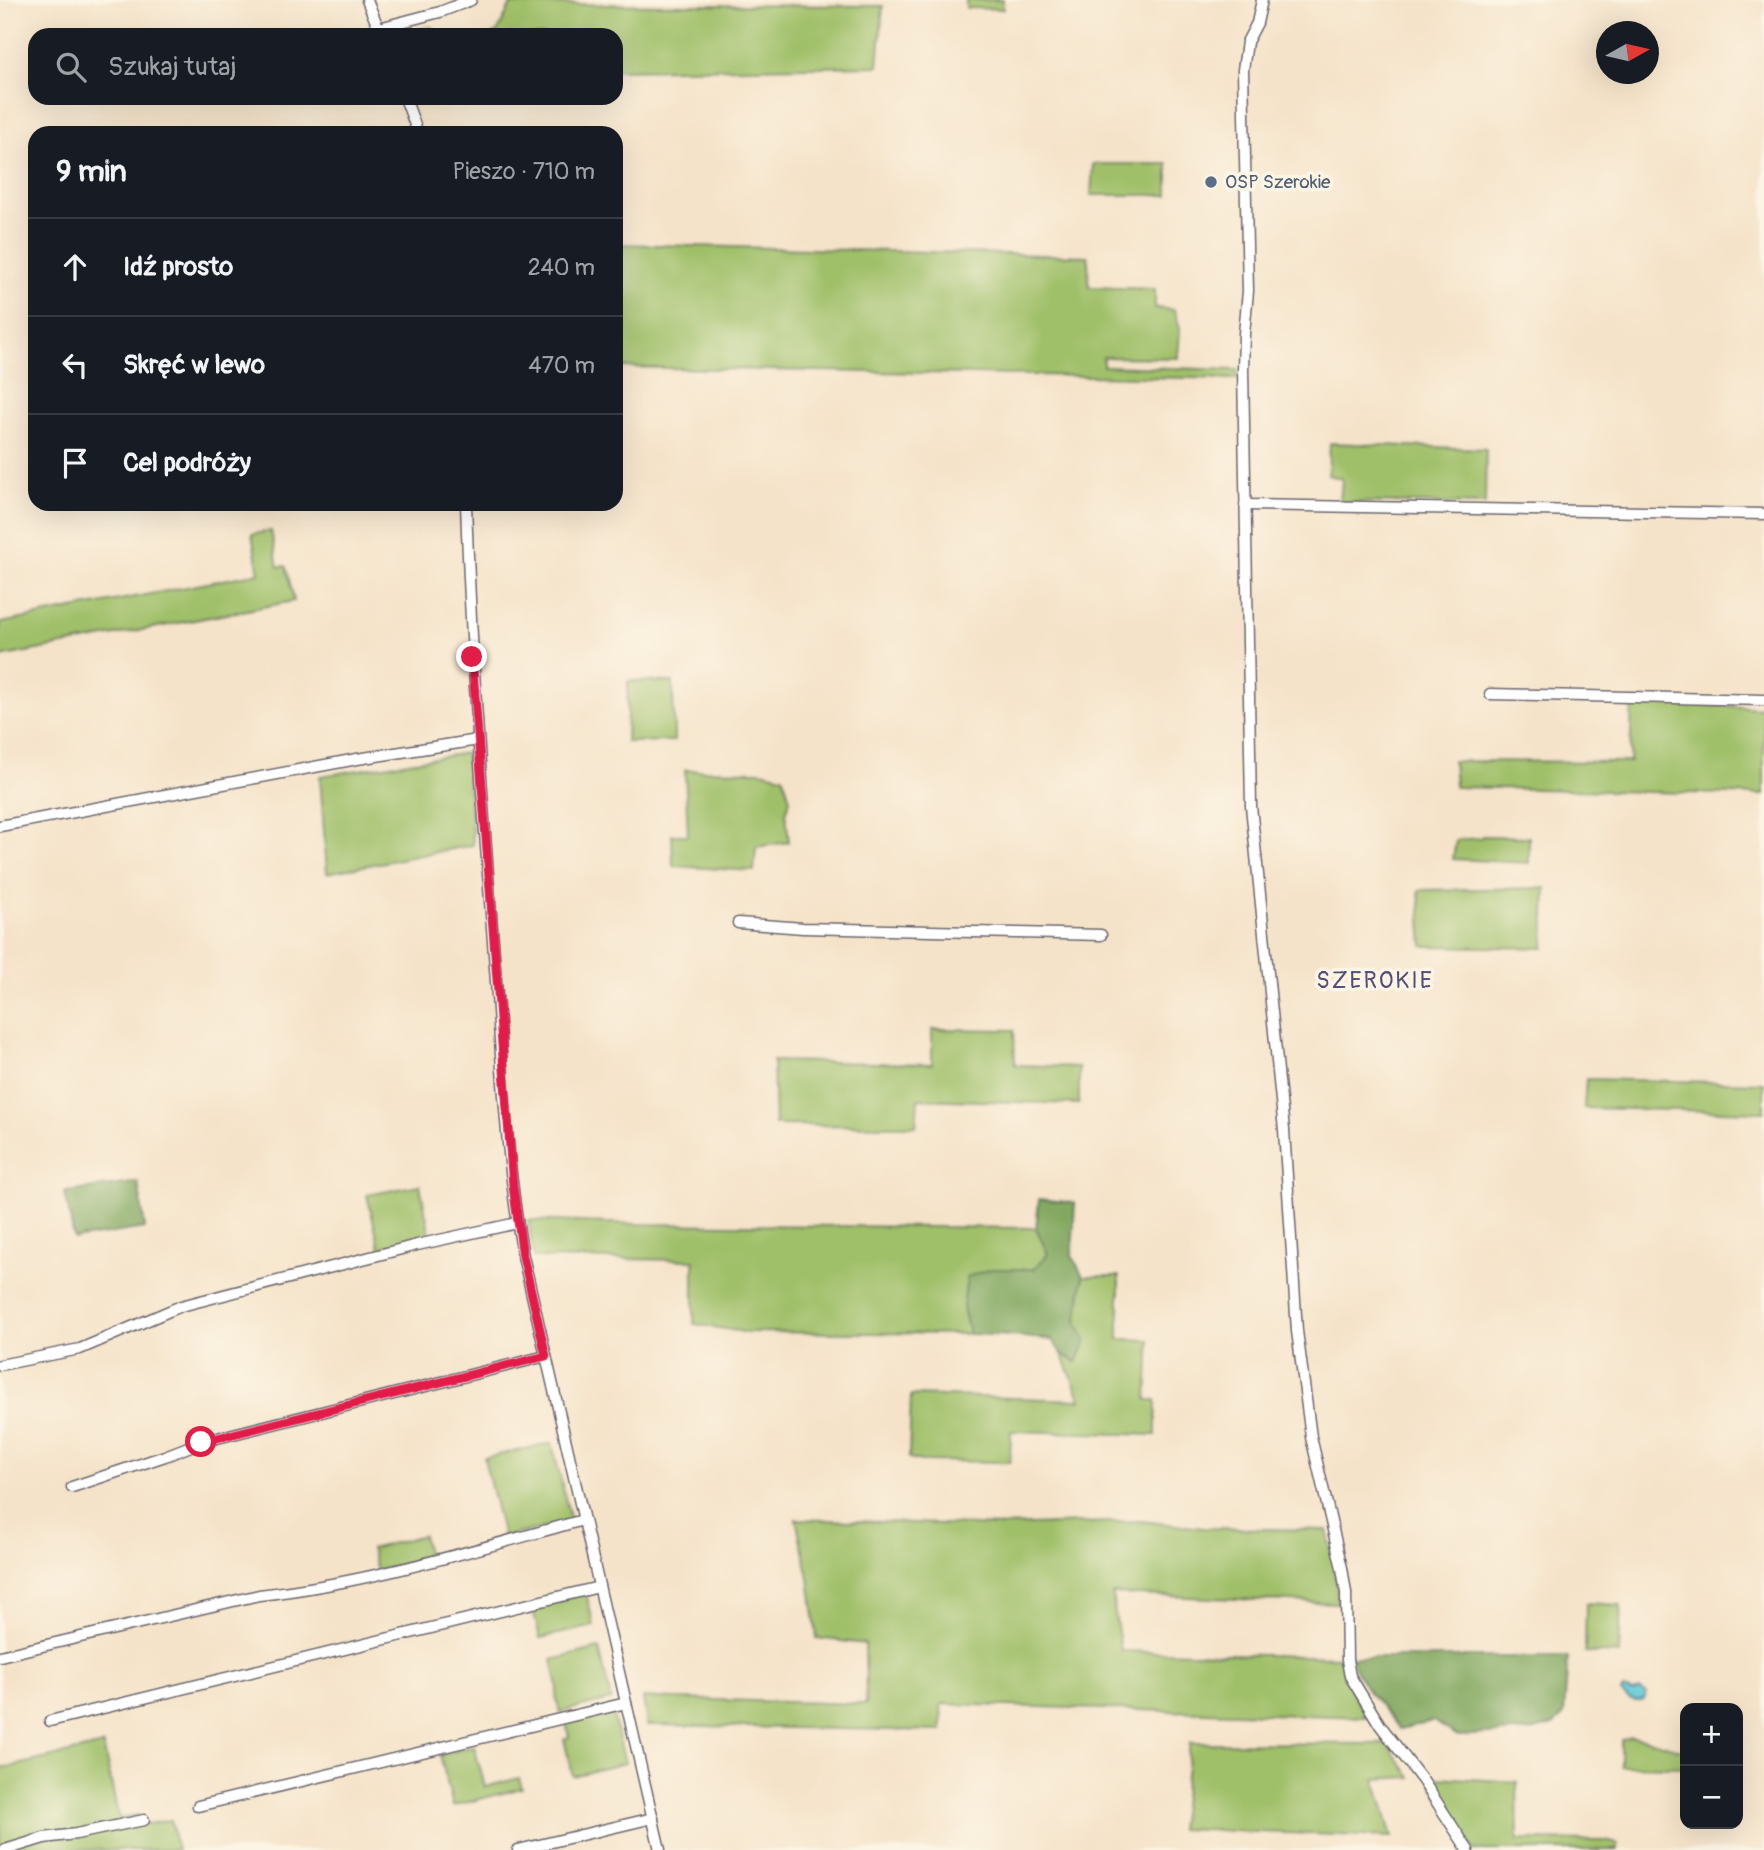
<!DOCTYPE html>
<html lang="pl">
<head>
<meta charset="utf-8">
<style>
  :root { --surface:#171b24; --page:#242831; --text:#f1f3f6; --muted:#9ea1a6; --line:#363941 }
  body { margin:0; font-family:Pangolin,sans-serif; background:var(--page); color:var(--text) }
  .controls { position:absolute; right:21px; bottom:21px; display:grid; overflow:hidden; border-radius:14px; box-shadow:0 7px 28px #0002 }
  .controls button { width:63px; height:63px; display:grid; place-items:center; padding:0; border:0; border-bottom:2px solid var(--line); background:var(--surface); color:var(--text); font:35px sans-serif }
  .compass { position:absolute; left:1596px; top:21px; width:63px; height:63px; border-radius:50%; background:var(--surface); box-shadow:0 7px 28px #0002; rotate:82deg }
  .stop { position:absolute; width:21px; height:21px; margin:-16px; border:5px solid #e11d48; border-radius:50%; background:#fff }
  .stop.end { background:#e11d48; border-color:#fff; box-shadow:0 2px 7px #0008 }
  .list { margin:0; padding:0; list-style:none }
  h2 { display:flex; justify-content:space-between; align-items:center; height:91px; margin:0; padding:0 28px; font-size:30px }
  h2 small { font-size:23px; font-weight:400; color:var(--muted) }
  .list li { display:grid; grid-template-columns:46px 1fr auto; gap:21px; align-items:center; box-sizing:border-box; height:98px; padding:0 28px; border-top:2px solid var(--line) }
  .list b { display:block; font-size:26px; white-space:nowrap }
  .list em { font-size:23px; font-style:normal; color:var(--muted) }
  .icon { flex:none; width:38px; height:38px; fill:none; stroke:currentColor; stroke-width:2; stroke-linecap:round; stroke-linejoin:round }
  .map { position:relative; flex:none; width:1764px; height:1850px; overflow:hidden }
  .search { position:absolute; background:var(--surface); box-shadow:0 7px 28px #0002; left:28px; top:28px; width:595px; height:77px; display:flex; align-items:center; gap:18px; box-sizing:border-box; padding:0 24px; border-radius:21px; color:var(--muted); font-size:26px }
  .panel { position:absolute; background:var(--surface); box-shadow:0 7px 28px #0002; left:28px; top:126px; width:595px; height:385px; border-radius:21px }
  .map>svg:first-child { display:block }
  .green { fill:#9fbf68; stroke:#607052; stroke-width:2 }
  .forest { fill:#7fa65c; stroke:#50644c; stroke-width:2 }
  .water { fill:#5cc7d5; stroke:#3f7488; stroke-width:2 }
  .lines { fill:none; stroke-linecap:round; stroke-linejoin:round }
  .minor-casing { stroke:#6c666d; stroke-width:13 }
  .minor { stroke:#fff; stroke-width:10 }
  .route { stroke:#e11d48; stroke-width:9 }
  .service-dot { fill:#5c6f8a; stroke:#fcf5e5; stroke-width:2.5 }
  .labels { text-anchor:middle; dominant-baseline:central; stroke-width:7; stroke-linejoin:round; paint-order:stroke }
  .service-label { font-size:19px; fill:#4e5e75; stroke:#fcf5e5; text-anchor:start }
  .quarter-label { font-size:23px; letter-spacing:2px; fill:#554d77; stroke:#fcf5e5 }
</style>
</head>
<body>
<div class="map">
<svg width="1764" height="1850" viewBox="0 0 1764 1850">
  <rect width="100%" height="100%" fill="#fcf5e5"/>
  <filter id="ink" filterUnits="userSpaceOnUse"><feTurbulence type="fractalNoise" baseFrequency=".0143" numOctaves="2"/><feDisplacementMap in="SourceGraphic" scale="14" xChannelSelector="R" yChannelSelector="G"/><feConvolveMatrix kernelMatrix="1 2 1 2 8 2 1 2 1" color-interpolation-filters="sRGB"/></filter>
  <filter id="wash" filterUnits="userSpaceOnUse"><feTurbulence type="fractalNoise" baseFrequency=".00686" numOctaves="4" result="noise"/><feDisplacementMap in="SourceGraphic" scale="28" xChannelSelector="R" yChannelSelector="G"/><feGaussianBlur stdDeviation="1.57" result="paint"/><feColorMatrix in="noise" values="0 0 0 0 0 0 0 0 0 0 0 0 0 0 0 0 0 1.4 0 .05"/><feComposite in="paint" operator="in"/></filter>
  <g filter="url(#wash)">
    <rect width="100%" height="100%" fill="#f5e3c9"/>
    <g class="green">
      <polygon points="966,0 1003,0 1003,9 966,8"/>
      <polygon points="511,4 883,6 878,66 616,70 616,35 492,35 498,31"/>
      <polygon points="431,26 439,35 390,35"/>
      <polygon points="1093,164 1168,164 1168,195 1091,195"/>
      <polygon points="616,244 1088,256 1089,287 1155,289 1155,308 1174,310 1180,328 1178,358 1103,357 1103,366 1237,370 1237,379 616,367"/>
      <polygon points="1330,443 1486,449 1485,504 1340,502 1342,479 1328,475"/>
      <polygon points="271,531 278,567 286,566 294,601 0,657 0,623 259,573 252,534"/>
      <polygon points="628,681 673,682 674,741 626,742"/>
      <polygon points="1632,701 1764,708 1764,795 1455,787 1453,761 1630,762"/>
      <polygon points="466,753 473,845 327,873 320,776"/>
      <polygon points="685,770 761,771 783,776 790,799 786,813 789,842 756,847 754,871 673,866 672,835 688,835"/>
      <polygon points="1482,836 1529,837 1529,863 1453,859 1456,840 1480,838"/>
      <polygon points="1546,888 1544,948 1423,946 1419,890"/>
      <polygon points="932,1029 1014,1030 1015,1065 1079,1067 1079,1104 918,1099 916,1126 775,1125 773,1061 932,1064"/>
      <polygon points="1586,1079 1764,1083 1764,1112 1584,1108"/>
      <polygon points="420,1185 430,1235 380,1248 367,1195"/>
      <polygon points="528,1220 636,1224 1036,1228 1049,1253 1034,1269 991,1269 963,1307 969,1334 744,1332 694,1324 694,1260 534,1258"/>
      <polygon points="1083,1276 1119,1276 1119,1339 1150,1340 1147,1400 1156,1400 1156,1435 1011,1431 1010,1462 921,1461 909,1458 911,1395 1081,1400 1062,1354 1077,1362 1077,1322"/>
      <polygon points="552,1443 571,1522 503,1537 484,1458"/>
      <polygon points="796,1519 1002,1526 1141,1521 1203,1528 1327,1530 1334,1566 1338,1603 1112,1594 1121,1651 1340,1657 1344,1677 1366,1717 941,1704 942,1731 647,1725 643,1698 866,1704 865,1644 817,1638 809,1578"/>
      <polygon points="423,1535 428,1558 377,1571 371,1549"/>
      <polygon points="586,1593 594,1626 540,1638 532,1606"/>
      <polygon points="1586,1603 1621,1605 1619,1654 1585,1652"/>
      <polygon points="599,1648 611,1700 560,1712 556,1696 558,1687 552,1660"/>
      <polygon points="612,1710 625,1763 573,1776 564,1739 569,1737 566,1722"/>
      <polygon points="1631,1737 1646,1739 1685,1751 1685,1767 1621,1766 1621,1740"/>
      <polygon points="1190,1743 1387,1744 1411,1777 1375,1779 1392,1837 1179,1829"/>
      <polygon points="103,1745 119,1819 138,1815 141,1825 171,1820 177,1850 0,1850 0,1769"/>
      <polygon points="474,1746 485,1787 519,1778 522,1788 453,1806 440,1755"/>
      <polygon points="1437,1777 1517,1782 1518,1840 1605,1841 1618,1844 1618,1850 1474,1850 1432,1785"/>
    </g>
    <g class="forest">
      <polygon points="138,1182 145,1228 74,1239 65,1192"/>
      <polygon points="1039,1199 1075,1203 1072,1256 1083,1276 1077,1322 1086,1342 1077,1362 1062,1354 1052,1340 1015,1336 969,1334 963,1307 967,1277 991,1269 1034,1269 1048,1254 1036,1228"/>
      <path d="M1351 1657H1568L1564 1715 1553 1725 1531 1731 1458 1736 1433 1721 1400 1729C1380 1703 1361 1690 1351 1657Z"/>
    </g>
    <path class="water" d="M1623 1689 1632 1692 1640 1690 1646 1693 1644 1700C1634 1703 1628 1700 1621 1692Z"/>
  </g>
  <g filter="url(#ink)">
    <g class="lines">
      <g class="minor-casing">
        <g id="minor">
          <polyline points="367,0 380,32"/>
          <polyline points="1262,0 1257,23 1247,42 1243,70 1248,291 1244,334 1243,369 1251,806 1284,1130 1297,1331 1311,1437 1342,1568 1346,1593 1347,1660 1350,1676 1380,1725 1423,1781 1468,1850"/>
          <polyline points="379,28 440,12 471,0"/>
          <polyline points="405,98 418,133"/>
          <path d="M466 504C471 655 483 805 494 955 502 1055 505 1157 523 1256L660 1850"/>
          <polyline points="1245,505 1764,514"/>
          <polyline points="1490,694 1764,700"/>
          <polyline points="0,826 357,759 478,740"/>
          <polyline points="738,923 803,928 1101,935"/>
          <polyline points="0,1365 80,1349 181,1306 417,1245 517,1223"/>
          <polyline points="72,1487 165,1456 201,1442 546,1356"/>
          <path d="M0 1656 259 1595C369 1583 477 1549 583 1520"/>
          <polyline points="50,1721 599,1587"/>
          <polyline points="198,1806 626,1703"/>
          <polyline points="5,1850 44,1838 76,1834 144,1820"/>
          <polyline points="518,1850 653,1818"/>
        </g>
      </g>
      <use href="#minor" class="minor"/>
    </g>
  </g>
  <g class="lines" filter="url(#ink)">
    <polyline class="route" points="201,1442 546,1356 523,1256 513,1186 472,657"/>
  </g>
  <circle class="service-dot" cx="1211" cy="182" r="7"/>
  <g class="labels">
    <g class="service-label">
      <text x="1225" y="182">OSP Szerokie</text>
    </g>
    <g class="quarter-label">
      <text x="1375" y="980">SZEROKIE</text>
    </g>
  </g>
</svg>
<div class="controls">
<button>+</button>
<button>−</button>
</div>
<svg class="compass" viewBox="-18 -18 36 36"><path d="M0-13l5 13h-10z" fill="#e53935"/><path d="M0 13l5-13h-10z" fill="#9ea1a6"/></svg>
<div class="stop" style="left:201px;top:1442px"></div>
<div class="stop end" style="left:472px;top:657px"></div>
<div class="search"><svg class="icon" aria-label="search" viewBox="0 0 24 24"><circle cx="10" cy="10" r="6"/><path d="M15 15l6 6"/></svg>Szukaj tutaj</div>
<section class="panel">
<h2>9 min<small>Pieszo · 710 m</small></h2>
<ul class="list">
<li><svg class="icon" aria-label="ahead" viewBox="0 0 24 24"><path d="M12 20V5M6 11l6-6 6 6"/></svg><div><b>Idź prosto</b></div><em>240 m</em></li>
<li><svg class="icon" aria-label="left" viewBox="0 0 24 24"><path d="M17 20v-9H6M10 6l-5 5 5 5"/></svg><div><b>Skręć w lewo</b></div><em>470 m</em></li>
<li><svg class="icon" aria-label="arrive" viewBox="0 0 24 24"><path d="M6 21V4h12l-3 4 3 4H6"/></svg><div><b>Cel podróży</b></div></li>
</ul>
</section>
</div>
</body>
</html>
